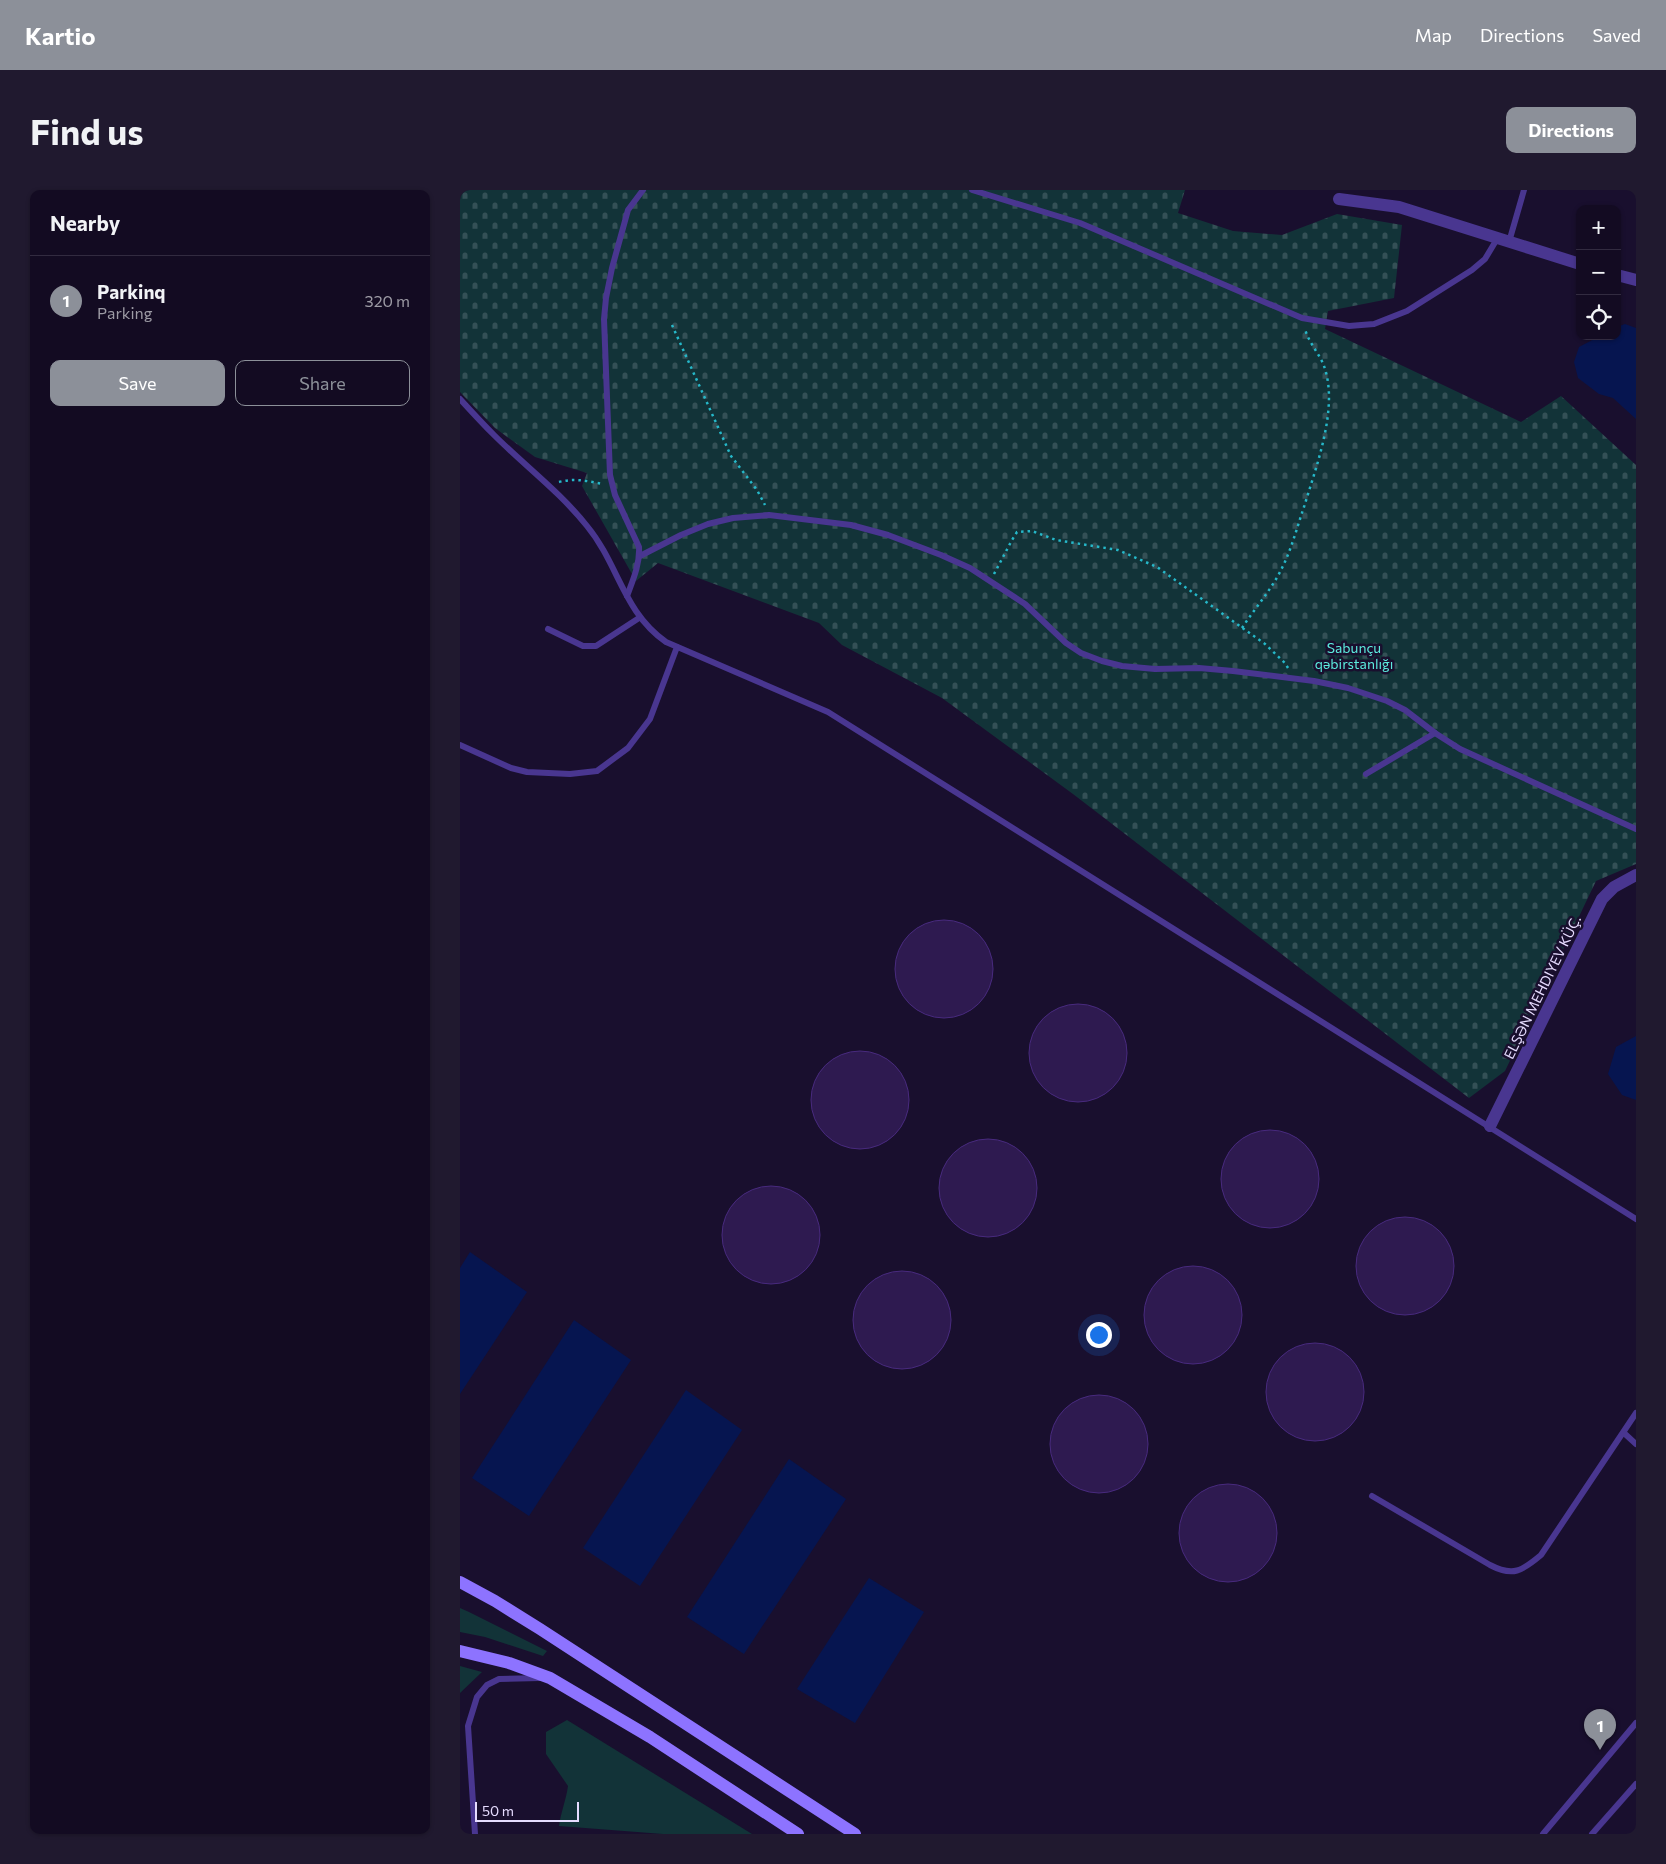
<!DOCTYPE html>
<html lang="en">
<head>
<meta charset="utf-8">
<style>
  :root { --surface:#130b22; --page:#20192f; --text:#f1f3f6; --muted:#9d9ba5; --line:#322b40; --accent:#8c9099 }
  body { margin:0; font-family:Commissioner,sans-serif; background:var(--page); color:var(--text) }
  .controls { position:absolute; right:15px; top:15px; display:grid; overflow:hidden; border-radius:10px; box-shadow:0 1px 4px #0004 }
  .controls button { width:45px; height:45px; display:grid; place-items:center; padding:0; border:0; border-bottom:1px solid var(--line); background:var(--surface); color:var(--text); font:25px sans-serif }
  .scale { position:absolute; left:15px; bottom:12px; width:104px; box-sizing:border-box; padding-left:5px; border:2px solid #e6dcff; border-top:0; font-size:14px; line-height:18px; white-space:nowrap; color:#e6dcff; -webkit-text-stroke:4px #190f2e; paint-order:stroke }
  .you { position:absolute; left:638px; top:1144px; width:18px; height:18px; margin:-12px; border:4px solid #fff; border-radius:50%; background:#1a73e8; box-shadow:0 0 0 8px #1a73e833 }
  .badge { display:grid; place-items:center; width:32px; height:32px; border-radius:50%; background:var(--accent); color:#fff; font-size:16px; font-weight:700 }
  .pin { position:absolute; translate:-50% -41px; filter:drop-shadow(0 1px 2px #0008) }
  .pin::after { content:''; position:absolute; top:26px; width:18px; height:15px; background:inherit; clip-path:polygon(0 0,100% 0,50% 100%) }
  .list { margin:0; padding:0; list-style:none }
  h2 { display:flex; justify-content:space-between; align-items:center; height:65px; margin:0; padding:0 20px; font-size:21px }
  h2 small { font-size:16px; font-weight:400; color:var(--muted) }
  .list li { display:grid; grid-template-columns:32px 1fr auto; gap:15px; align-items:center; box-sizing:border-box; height:90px; padding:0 20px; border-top:1px solid var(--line) }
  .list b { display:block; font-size:19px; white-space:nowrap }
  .list p { margin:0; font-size:16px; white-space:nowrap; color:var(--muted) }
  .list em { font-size:16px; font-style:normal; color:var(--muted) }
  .actions { display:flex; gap:10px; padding:15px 20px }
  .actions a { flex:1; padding:11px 0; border:1px solid var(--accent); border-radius:10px; text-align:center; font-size:18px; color:var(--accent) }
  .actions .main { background:var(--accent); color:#fff }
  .icon { flex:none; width:28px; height:28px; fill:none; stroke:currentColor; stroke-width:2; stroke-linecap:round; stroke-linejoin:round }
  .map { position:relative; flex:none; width:1176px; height:1644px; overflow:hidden; border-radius:10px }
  header { display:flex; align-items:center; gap:30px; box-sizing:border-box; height:70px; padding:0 25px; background:var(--accent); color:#fff }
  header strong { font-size:24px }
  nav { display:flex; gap:28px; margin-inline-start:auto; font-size:18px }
  .intro { display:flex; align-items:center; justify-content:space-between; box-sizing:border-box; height:120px; padding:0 30px }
  h1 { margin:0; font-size:35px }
  .button { padding:12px 22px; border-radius:10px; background:var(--accent); color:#fff; font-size:18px; font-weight:700 }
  main { display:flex; gap:30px; padding:0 30px }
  aside { flex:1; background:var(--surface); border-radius:10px; box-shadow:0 1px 4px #0004 }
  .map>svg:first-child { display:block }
  .green { fill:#123338 }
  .cemetery { fill:url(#cemetery-stones) }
  .water { fill:#061550 }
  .building { fill:#2e1a50; stroke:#482a7e }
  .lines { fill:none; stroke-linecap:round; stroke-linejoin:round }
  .path { stroke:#26b8c9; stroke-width:2.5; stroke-dasharray:2.5 4; stroke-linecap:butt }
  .lane { stroke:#493690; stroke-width:6 }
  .street { stroke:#493690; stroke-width:12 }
  .secondary { stroke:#8d73ff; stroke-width:12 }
  .labels { text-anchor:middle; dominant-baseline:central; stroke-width:5; stroke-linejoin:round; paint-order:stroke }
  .park-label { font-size:14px; fill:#5cebde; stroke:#190f2e }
  .street-label { font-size:14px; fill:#e6dcff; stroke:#190f2e }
</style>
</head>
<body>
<header>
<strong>Kartio</strong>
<nav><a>Map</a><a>Directions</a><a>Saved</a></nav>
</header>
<div class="intro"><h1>Find us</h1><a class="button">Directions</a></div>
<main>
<aside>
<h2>Nearby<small></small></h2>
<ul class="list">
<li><span class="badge">1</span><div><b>Parkinq</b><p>Parking</p></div><em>320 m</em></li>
</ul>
<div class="actions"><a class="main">Save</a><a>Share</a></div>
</aside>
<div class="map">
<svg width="1176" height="1644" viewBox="0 0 1176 1644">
  <defs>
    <pattern id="cemetery-stones" width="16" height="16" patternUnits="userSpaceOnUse" patternTransform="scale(1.25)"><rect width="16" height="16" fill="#123338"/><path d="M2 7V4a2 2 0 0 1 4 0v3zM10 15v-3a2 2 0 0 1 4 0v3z" fill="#345056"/></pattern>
  </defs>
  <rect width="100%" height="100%" fill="#190f2e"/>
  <g class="green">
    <polygon points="0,1418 9,1422 87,1461 83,1466 25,1447 0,1442"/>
    <polygon points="0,1476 22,1482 0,1503"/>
    <path d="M107 1530 292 1644H203L99 1636C101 1622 106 1610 108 1596L86 1564V1542Z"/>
  </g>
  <polygon class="cemetery" points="0,0 725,0 718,23 773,41 822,45 877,24 942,35 934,108 868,121 865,139 1061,232 1101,206 1176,275 1176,674 1136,691 1045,881 1009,908 613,604 482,508 382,455 359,433 198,373 176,391 122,296 127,283 75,267 35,238 0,202"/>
  <g class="water">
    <polygon points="1165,134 1176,138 1176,229 1153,208 1139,204 1118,188 1114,172 1119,157 1140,146 1157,146 1157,137"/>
    <polygon points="1176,846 1176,910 1162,905 1148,884 1156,857"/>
    <polygon points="10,1062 67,1102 0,1204 0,1078"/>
    <polygon points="114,1130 171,1170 69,1326 12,1288"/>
    <polygon points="226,1200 282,1240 180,1396 123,1358"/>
    <polygon points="329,1269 386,1309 284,1464 227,1427"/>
    <polygon points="409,1388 464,1422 395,1533 337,1499"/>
  </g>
  <g class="building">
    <circle cx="484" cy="779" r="49"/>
    <circle cx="618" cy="863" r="49"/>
    <circle cx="400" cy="910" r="49"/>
    <circle cx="810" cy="989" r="49"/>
    <circle cx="528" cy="998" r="49"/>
    <circle cx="311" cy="1045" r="49"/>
    <circle cx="945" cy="1076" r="49"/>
    <circle cx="733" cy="1125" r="49"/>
    <circle cx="442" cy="1130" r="49"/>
    <circle cx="855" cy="1202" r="49"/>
    <circle cx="639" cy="1254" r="49"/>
    <circle cx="768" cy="1343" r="49"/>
  </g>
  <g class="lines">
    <g class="path">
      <polyline points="212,135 271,266 297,300 305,315"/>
      <path d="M99 292C114 288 128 291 143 294"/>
      <polyline points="534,384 552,350 557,342 572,341 596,350 658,360 697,377 805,454 825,473 828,478"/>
      <path d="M782 438C795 418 812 399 822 378 832 358 837 337 844 317 856 277 878 220 865 179 861 165 849 154 845 139"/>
    </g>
    <g class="lane">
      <polyline points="512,0 620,33 842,128 889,136 914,134 947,121 1012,80 1025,69 1037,49"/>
      <polyline points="1049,52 1064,0"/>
      <path d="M0 209C11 221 23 234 34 245 65 276 100 302 127 336 159 375 163 422 206 452L368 522 1176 1029"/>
      <polyline points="180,366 221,345 248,334 273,328 309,325 391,335 428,345 481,365 510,378 565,414 606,453 621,463 642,471 662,476 695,479 739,478 773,481 854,491 888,498 927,511 945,520 975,543 1000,559 1176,639"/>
      <path d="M167 406C173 390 180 374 179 357L155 305 150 285 144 129 146 108 152 78 168 20 183 0"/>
      <polyline points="88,439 123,456 136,456 179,428"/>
      <polyline points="0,555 51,578 67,582 110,584 137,581 168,558 190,529 217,457"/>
      <polyline points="906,584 975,543"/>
      <polyline points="1164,1243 1176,1254"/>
      <path d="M912 1306 1030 1375C1053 1387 1062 1381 1081 1365L1176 1223"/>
      <polyline points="15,1644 8,1536 17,1507 27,1495 39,1489 80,1488"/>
      <polyline points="1083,1644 1176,1533"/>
      <polyline points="1132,1644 1176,1594"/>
    </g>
    <g class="street">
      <polyline points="879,9 939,17 1120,74"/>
      <polyline points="1157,85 1176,90"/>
      <polyline points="1030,936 1142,709 1154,697 1176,685"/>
    </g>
    <g class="secondary">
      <polyline points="0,1392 35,1411 80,1439 395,1644"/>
      <polyline points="0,1461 49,1473 90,1488 190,1547 338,1644"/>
    </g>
  </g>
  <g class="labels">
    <g class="park-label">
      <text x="894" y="457">Sabunçu<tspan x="894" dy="16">qəbirstanlığı</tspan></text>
    </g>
    <g class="street-label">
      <text transform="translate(1082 797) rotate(-64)">ELŞƏN MEHDIYEV KÜÇ.</text>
    </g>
  </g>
</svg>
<div class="controls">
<button>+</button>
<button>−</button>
<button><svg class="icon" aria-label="locate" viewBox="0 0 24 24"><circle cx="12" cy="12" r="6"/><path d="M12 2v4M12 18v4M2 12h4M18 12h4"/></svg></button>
</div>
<div class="scale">50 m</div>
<div class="you"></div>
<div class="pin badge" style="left:1140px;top:1560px">1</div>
</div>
</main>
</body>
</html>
